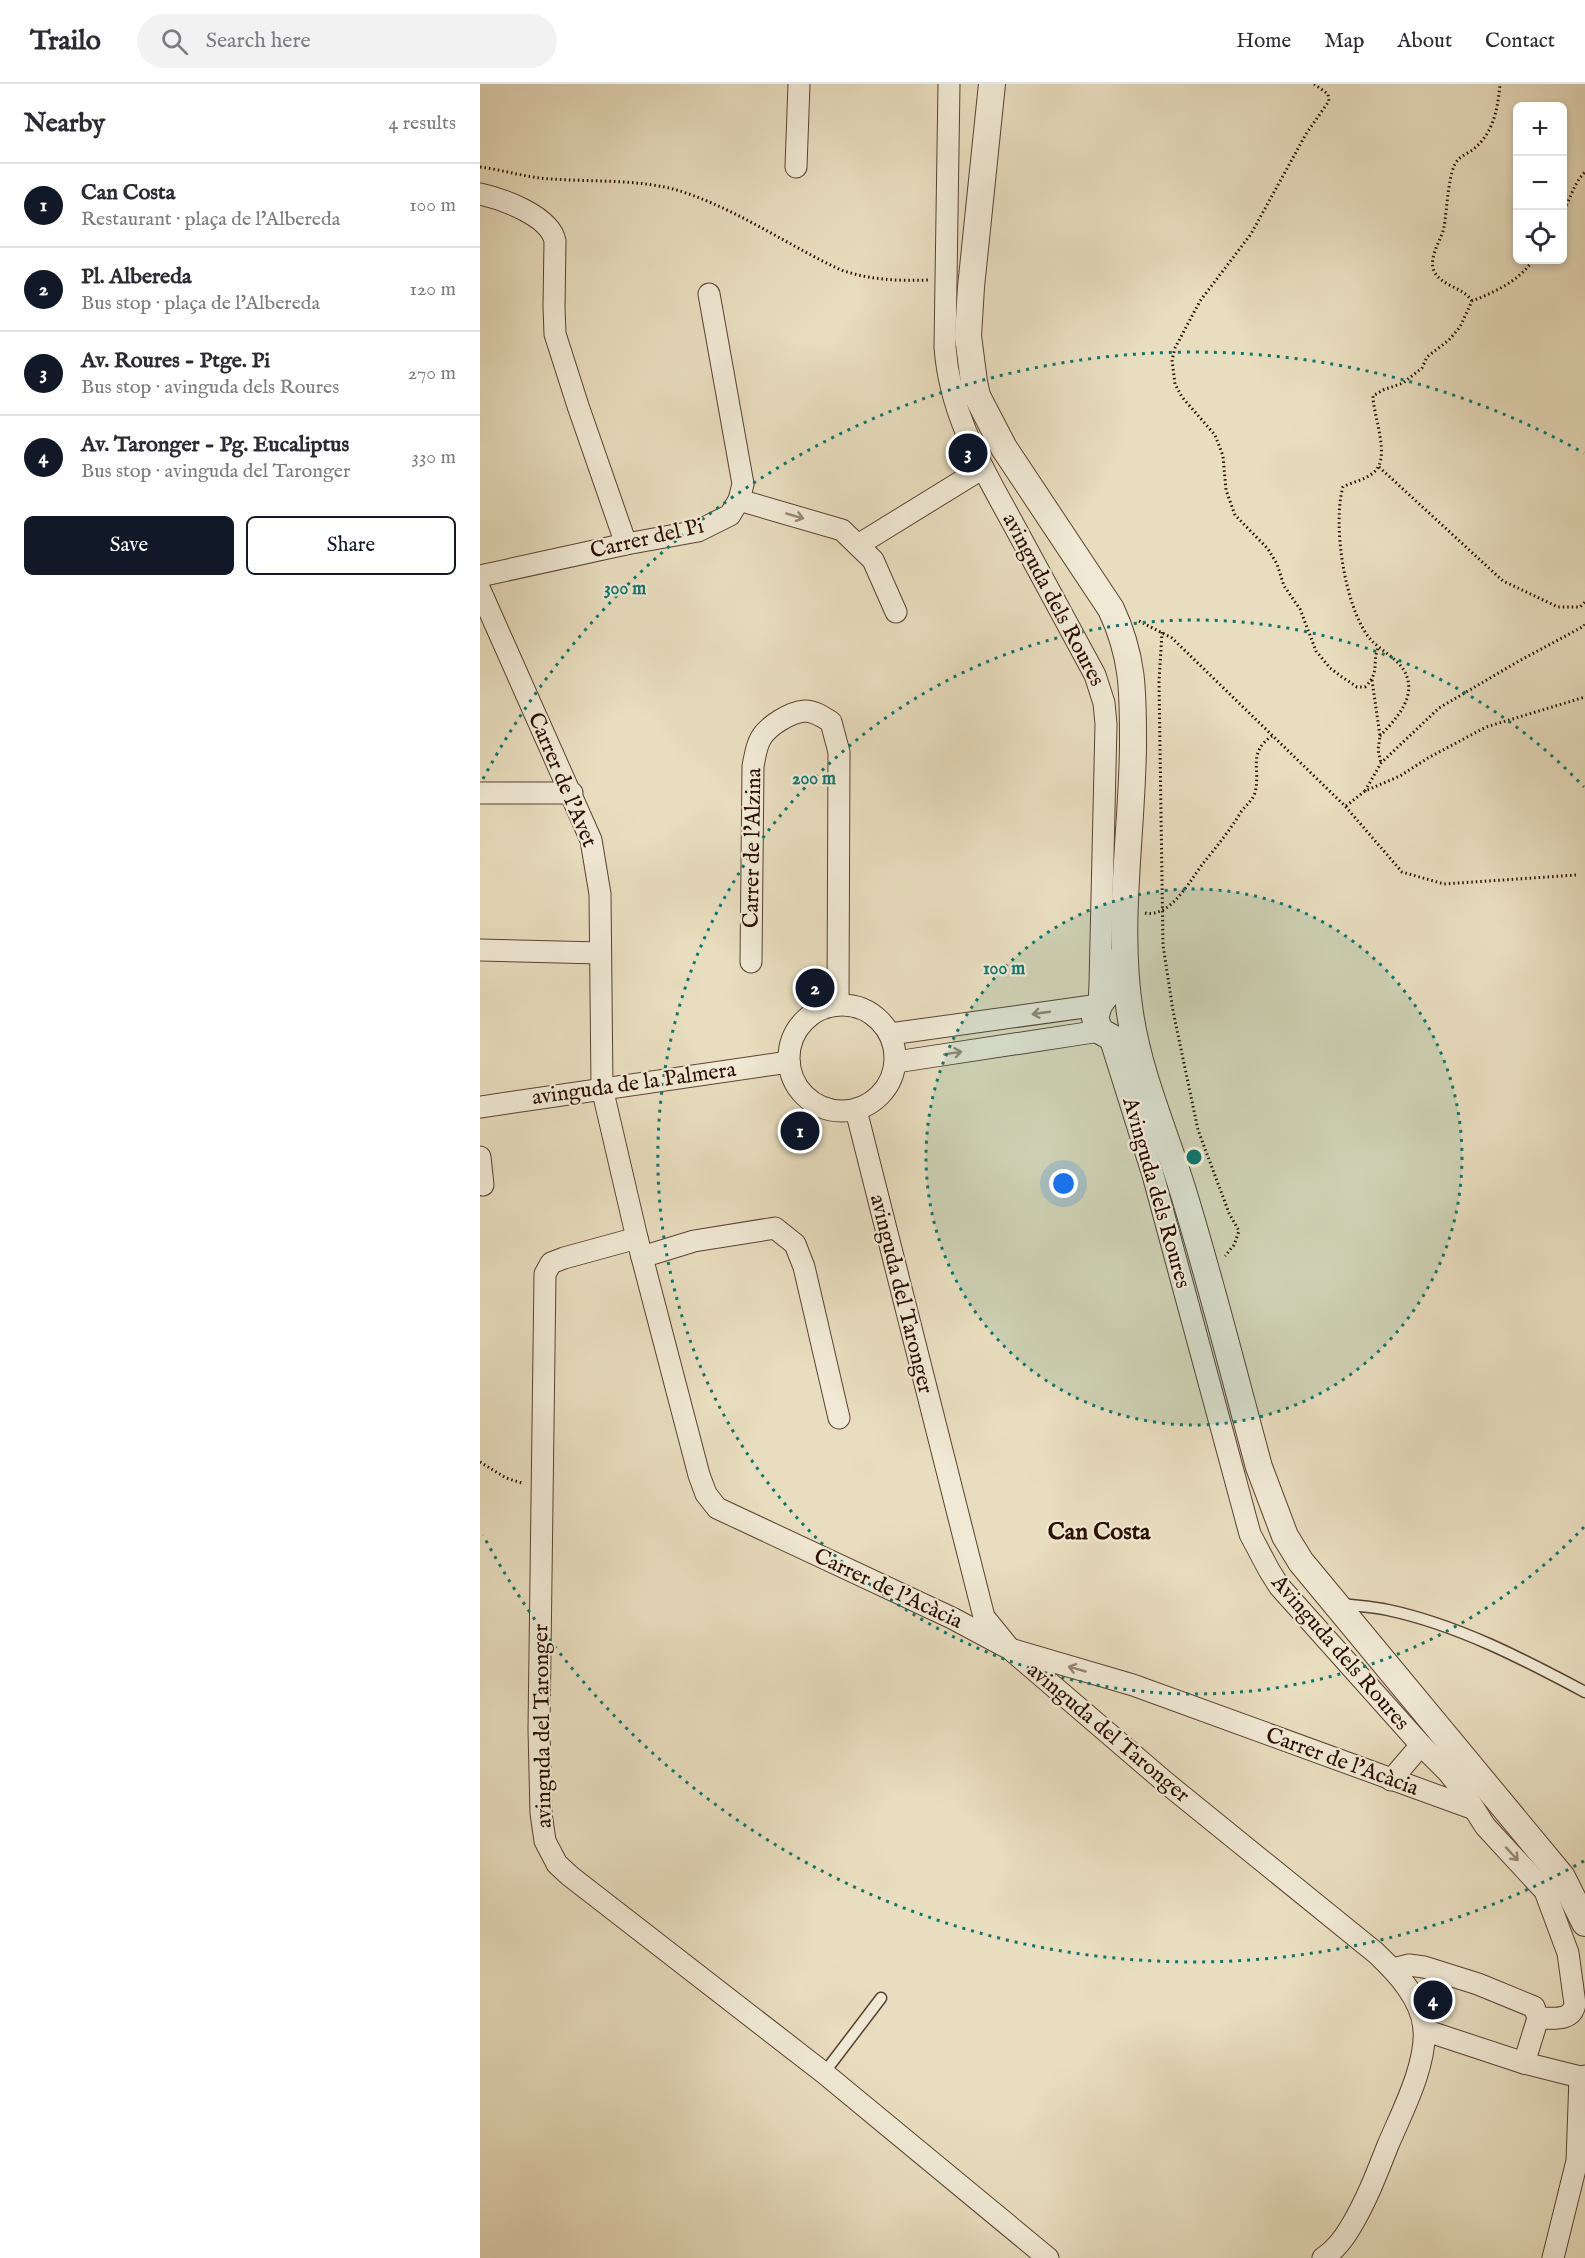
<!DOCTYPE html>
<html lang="en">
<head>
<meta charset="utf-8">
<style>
  :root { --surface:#fff; --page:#f2f2f3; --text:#2b2b33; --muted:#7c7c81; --line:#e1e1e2; --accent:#111827 }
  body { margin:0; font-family:"IM FELL English",serif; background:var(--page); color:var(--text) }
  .controls { position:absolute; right:18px; top:18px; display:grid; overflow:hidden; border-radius:9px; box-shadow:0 3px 9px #0003 }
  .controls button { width:54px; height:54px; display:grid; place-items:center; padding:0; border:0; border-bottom:2px solid var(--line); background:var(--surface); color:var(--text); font:30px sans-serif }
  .you { position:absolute; left:584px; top:1100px; width:21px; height:21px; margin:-15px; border:4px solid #fff; border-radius:50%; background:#1a73e8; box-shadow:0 0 0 9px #1a73e833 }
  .badge { display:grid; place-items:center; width:39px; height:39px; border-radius:50%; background:var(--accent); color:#fff; font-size:20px; font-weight:700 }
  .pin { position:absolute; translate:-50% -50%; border:3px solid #fff; box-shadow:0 2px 6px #0006 }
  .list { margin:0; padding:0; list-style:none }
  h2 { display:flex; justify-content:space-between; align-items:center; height:78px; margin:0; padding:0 24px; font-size:26px }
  h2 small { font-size:20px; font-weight:400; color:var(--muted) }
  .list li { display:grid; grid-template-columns:39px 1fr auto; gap:18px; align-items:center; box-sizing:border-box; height:84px; padding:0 24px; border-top:2px solid var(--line) }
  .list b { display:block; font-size:22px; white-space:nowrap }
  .list p { margin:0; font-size:20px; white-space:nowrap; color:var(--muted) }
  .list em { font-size:20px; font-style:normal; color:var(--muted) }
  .actions { display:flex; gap:12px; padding:18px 24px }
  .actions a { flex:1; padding:14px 0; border:2px solid var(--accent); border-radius:9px; text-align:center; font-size:21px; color:var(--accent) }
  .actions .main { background:var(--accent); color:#fff }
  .icon { flex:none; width:33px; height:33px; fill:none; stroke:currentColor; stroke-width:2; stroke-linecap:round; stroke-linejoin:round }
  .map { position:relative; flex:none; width:1105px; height:2174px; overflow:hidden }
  header { display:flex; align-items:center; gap:36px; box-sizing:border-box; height:84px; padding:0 30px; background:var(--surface); border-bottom:2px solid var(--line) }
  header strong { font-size:28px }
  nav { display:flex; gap:33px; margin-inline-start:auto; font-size:21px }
  .search { width:420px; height:54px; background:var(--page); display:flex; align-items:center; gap:15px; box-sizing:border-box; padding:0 21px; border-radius:33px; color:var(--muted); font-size:22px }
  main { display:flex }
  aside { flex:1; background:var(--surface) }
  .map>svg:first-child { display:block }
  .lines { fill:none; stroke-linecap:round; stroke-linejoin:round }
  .service-casing { stroke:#5a4230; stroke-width:13 }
  .minor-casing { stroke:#5a4230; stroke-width:23 }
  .tertiary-casing { stroke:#5a4230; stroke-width:28 }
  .path { stroke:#2b0f00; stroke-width:3; stroke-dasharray:1.5 3; stroke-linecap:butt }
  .service { stroke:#f0e9d5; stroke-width:10 }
  .minor { stroke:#f0e9d5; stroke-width:21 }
  .tertiary { stroke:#f0e9d5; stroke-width:26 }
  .oneway { stroke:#978775 }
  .ring { fill:none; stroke:#0f766e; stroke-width:3; stroke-dasharray:3 6 }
  .labels { text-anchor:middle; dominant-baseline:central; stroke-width:4.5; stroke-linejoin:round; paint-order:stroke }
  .street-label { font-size:22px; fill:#2b0f00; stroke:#f0e9d5 }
  .neighbourhood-label { font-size:24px; font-weight:bold; fill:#2b0f00; stroke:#f0e9d5 }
  .centre { fill:#0f766e; stroke:#f0e9d5; stroke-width:3 }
  .ring-label { font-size:18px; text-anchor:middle; font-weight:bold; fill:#0f766e; stroke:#f0e9d5; stroke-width:4.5; stroke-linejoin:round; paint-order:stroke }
</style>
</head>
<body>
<header>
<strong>Trailo</strong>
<div class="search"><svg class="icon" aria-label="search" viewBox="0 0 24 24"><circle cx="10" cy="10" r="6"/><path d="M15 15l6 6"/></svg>Search here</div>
<nav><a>Home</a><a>Map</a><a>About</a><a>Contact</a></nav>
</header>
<main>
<aside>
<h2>Nearby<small>4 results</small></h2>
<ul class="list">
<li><span class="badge">1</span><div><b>Can Costa</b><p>Restaurant · plaça de l'Albereda</p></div><em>100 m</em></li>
<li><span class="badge">2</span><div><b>Pl. Albereda</b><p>Bus stop · plaça de l'Albereda</p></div><em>120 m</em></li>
<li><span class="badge">3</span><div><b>Av. Roures - Ptge. Pi</b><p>Bus stop · avinguda dels Roures</p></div><em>270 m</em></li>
<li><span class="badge">4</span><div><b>Av. Taronger - Pg. Eucaliptus</b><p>Bus stop · avinguda del Taronger</p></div><em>330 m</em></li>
</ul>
<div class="actions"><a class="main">Save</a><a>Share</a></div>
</aside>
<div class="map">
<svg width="1105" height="2174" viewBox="0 0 1105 2174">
  <rect width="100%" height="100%" fill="#e8ddbe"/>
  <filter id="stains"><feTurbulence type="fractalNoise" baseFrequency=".00333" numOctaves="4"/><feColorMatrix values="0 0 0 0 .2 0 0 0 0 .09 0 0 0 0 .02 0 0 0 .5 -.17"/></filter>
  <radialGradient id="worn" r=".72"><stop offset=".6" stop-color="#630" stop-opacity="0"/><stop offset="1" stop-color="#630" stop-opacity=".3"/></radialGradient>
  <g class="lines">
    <g class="service-casing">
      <g id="service">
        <path d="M862 1520C877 1522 893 1523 908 1526 978 1541 1043 1575 1105 1608"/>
        <polyline points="344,1989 401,1914"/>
      </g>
    </g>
    <g class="minor-casing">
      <g id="minor">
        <polyline points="316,83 319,0"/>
        <path d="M0 110C23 115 70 132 75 157L74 223 75 250 98 322 146 460"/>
        <polyline points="259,416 362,446 393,476 416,528"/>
        <polyline points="378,461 503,384"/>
        <polyline points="0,492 146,460 218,447 250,431 259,416 263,400 229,210"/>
        <polyline points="0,506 111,756 120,810 122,1004 157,1154 219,1391 226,1410 237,1424 472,1534 530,1565 653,1601 994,1725"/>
        <polyline points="0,709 92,709"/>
        <polyline points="0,866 120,869"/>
        <path d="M271 878 273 682C275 673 276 662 281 654 288 642 310 628 325 627 335 627 343 633 351 638L359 668 358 920"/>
        <circle cx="362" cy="974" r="53"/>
        <path d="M410 950 619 921 620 900 626 640 624 619 615 591C589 542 562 494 536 445 504 386 470 333 465 263L469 0"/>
        <path d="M629 951 673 1091 770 1450 789 1486 799 1502 941 1661 968 1688 983 1707 1005 1742 1065 1807 1088 1869 1095 1920C1092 1938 1073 1934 1058 1934"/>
        <polyline points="416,978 620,947"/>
        <polyline points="0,1023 309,978"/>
        <path d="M376 1026 504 1533 530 1565 685 1698 896 1869C917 1889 941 1914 944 1944 947 1981 922 2028 908 2061 897 2089 886 2118 870 2144 863 2156 855 2166 843 2174"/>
        <polyline points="0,1073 3,1101"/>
        <polyline points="157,1154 84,1174 71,1179 65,1190 59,1645 61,1729 65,1757 77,1780 90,1792 344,1989 568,2174"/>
        <polyline points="162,1173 214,1157 295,1144 315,1160 324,1183 359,1334"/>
        <polyline points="911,1696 941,1661"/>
        <polyline points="913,1885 929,1881 944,1883 998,1900 1054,1923 1058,1934"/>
        <polyline points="944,1946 1044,1979 1100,1993 1105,1992"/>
        <polyline points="1044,1979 1058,1934"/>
        <polyline points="1073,2174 1097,2077 1100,1993"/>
      </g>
    </g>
    <g class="tertiary-casing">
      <g id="tertiary">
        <path d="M512 0 491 203 488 252 494 298 497 312 524 364 631 525C654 574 653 610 653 662 652 751 636 841 650 929 659 991 685 1048 703 1107 731 1198 754 1291 779 1383L805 1452 821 1478 1082 1793 1105 1839"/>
        <polyline points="640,875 631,904 619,921 615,934 620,947 638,957 660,980"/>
      </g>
    </g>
    <g class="path">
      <path d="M834 0 848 10 849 17 826 50 771 150 720 217 695 264 692 276 695 300 702 313 735 351 743 372 746 406 755 431 788 465 797 480 804 502 820 525 836 567 850 584 862 593 877 603H885C901 588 891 578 899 562"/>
      <path d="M0 83C24 86 47 94 72 95 112 98 162 95 200 107 257 125 307 161 361 186 390 196 418 197 449 196"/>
      <path d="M1082 129C1091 115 1093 100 1105 88"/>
      <path d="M992 217C983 203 961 202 954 187 948 173 962 155 964 143 967 128 968 85 978 76 982 71 991 68 996 63 1014 47 1018 23 1020 0"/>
      <polyline points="899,383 1023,497 1078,523 1100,523 1105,518"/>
      <polyline points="659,537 692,554 865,722 922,788 964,800 1096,791"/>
      <polyline points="682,548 679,598 683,861 693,927 718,1046 749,1129 759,1147 754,1161 745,1172"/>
      <polyline points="892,596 900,652 898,666 901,679"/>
      <path d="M900 652C914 637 935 616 927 593 922 577 903 568 892 557 865 528 852 440 863 403 872 398 885 396 893 389 912 375 893 332 893 312L903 306 923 299 942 284 947 273 969 256 980 243 992 217C1015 208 1039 197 1053 176"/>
      <polyline points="885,707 901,679 959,624 1039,577 1104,542 1105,539"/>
      <polyline points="866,722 885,707 920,692 948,674 1006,643 1105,613"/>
      <path d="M665 829C692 834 711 794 725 777 738 761 750 746 761 728 766 721 772 717 775 709 781 685 767 669 792 652"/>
      <polyline points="0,1378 26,1394 42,1399"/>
    </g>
    <use href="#service" class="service"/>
    <use href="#minor" class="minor"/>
    <use href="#tertiary" class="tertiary"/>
  </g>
  <defs><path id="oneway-shaft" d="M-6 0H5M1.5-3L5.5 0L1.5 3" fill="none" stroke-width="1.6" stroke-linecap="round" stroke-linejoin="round" transform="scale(1.5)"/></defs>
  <g class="oneway">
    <use href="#oneway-shaft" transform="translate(315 432) rotate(16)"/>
    <use href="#oneway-shaft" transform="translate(561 929) rotate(172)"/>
    <use href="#oneway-shaft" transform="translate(473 969) rotate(-9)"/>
    <use href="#oneway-shaft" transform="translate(597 1585) rotate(-164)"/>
    <use href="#oneway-shaft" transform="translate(1032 1770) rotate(47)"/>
  </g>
  <circle cx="714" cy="1073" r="268" fill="#0f766e" fill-opacity=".12"/>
  <g class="ring">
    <circle cx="714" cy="1073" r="268"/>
    <path d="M1104 1443A537 537 0 1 1 1104 703"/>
    <path d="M1104 1777A805 805 0 0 1 3 1451M3 695A805 805 0 0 1 1104 369"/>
  </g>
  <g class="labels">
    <g class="street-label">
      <text transform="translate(167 455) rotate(-13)">Carrer del Pi</text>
      <text transform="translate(573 516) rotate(62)">avinguda dels Roures</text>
      <text transform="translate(82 696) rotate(67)">Carrer de l'Avet</text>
      <text transform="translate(273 764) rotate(-89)">Carrer de l'Alzina</text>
      <text transform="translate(154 1000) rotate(-8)">avinguda de la Palmera</text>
      <text transform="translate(676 1109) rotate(74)">Avinguda dels Roures</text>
      <text transform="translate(421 1210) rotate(76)">avinguda del Taronger</text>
      <text transform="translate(408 1505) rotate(25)">Carrer de l'Acàcia</text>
      <text transform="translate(860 1569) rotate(49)">Avinguda dels Roures</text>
      <text transform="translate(63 1642) rotate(-91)">avinguda del Taronger</text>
      <text transform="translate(628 1649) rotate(40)">avinguda del Taronger</text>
      <text transform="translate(862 1678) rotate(20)">Carrer de l'Acàcia</text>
    </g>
    <g class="neighbourhood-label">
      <text x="619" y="1448">Can Costa</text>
    </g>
  </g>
  <circle cx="714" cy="1073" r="9" class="centre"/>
  <g class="ring-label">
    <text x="145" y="510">300 m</text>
    <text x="334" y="700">200 m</text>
    <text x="524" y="890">100 m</text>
  </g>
  <rect width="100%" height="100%" filter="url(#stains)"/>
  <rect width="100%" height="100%" fill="url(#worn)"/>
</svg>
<div class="controls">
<button>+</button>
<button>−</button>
<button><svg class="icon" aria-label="locate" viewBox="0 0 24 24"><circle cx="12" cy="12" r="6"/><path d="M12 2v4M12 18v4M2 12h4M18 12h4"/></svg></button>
</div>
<div class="you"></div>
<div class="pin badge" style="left:320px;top:1047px">1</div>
<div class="pin badge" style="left:335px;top:904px">2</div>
<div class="pin badge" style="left:488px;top:369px">3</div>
<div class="pin badge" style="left:953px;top:1916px">4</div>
</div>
</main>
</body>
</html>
